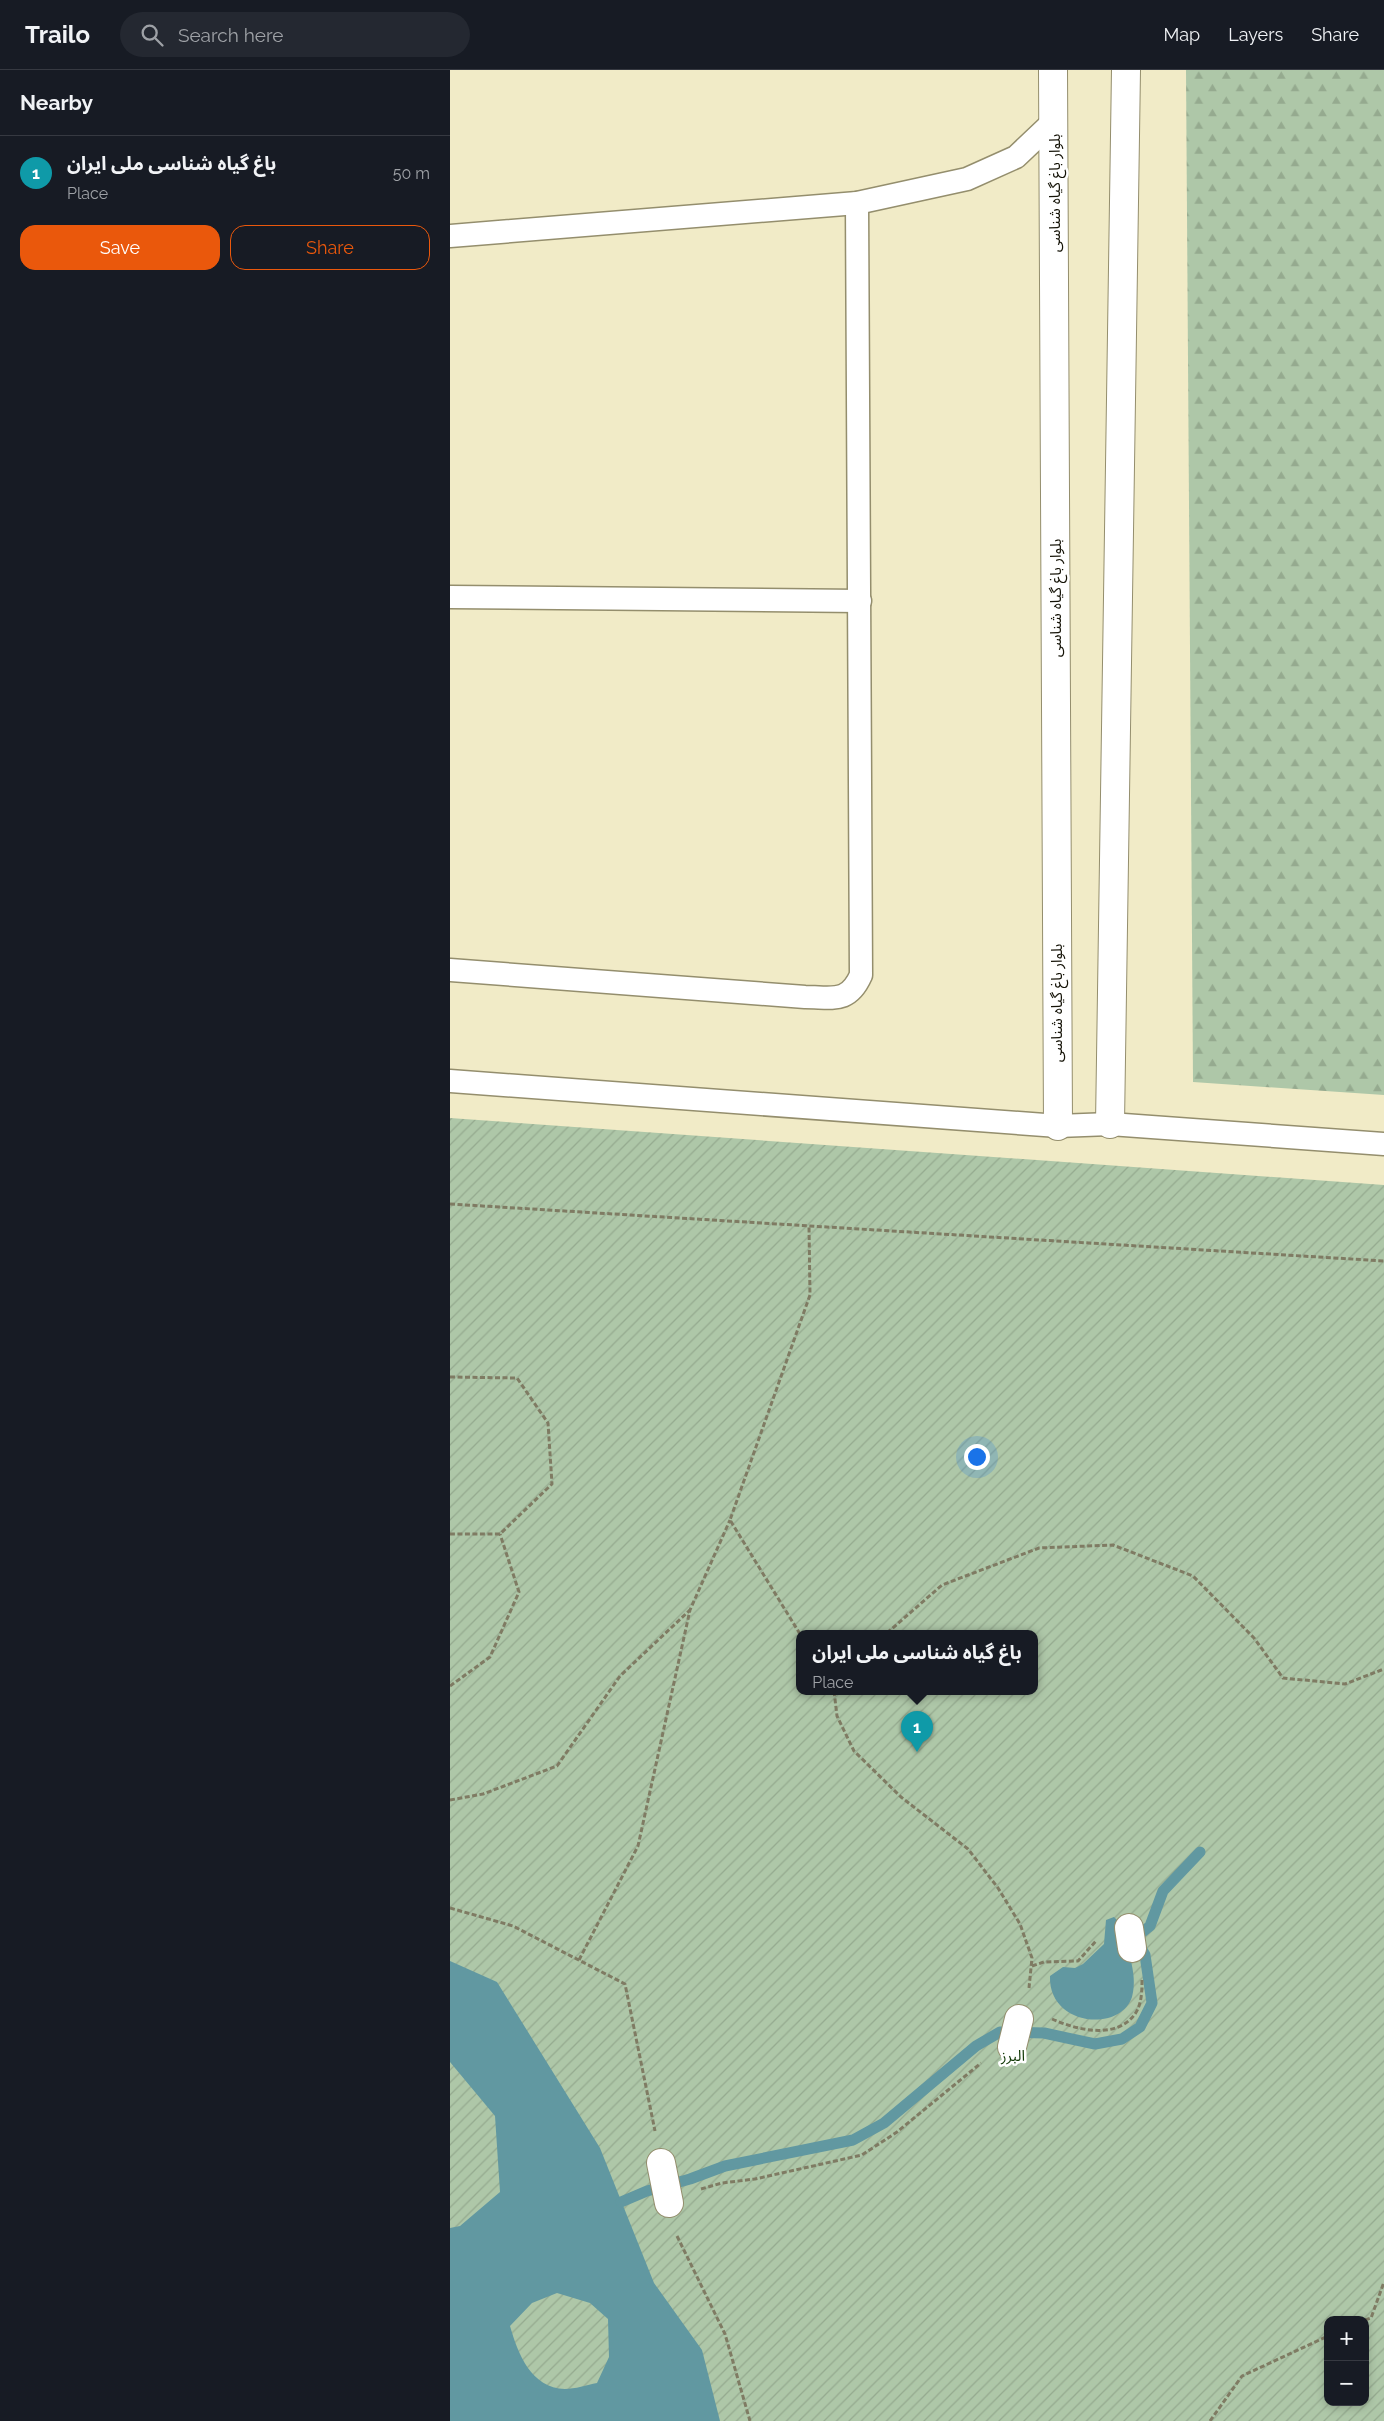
<!DOCTYPE html>
<html lang="en">
<head>
<meta charset="utf-8">
<style>
  :root { --surface:#171b24; --page:#242831; --text:#f1f3f6; --muted:#9ea1a6; --line:#363941; --accent:#ea580c }
  body { margin:0; font-family:Raleway,"Noto Sans Arabic",sans-serif; background:var(--page); color:var(--text) }
  .controls { position:absolute; right:15px; bottom:15px; display:grid; overflow:hidden; border-radius:10px; box-shadow:0 2px 8px #0003 }
  .controls button { width:45px; height:45px; display:grid; place-items:center; padding:0; border:0; border-bottom:1px solid var(--line); background:var(--surface); color:var(--text); font:25px sans-serif }
  .you { position:absolute; left:526px; top:1386px; width:18px; height:18px; margin:-12px; border:4px solid #fff; border-radius:50%; background:#1a73e8; box-shadow:0 0 0 8px #1a73e833 }
  .badge { display:grid; place-items:center; width:32px; height:32px; border-radius:50%; background:var(--accent); color:#fff; font-size:16px; font-weight:700 }
  .pin { position:absolute; translate:-50% -41px; filter:drop-shadow(0 1px 2px #0008) }
  .pin::after { content:''; position:absolute; top:26px; width:18px; height:15px; background:inherit; clip-path:polygon(0 0,100% 0,50% 100%) }
  .popup { position:absolute; left:346px; top:1560px; width:242px; height:65px; box-sizing:border-box; display:grid; place-content:center; border-radius:10px; background:var(--surface); filter:drop-shadow(0 1px 4px #0005); font-size:16px; white-space:nowrap; color:var(--muted) }
  .popup b { font-size:19px; color:var(--text) }
  .popup::after { content:''; position:absolute; left:50%; top:100%; margin-left:-10px; border:10px solid transparent; border-top-color:var(--surface) }
  .list { margin:0; padding:0; list-style:none }
  h2 { display:flex; justify-content:space-between; align-items:center; height:65px; margin:0; padding:0 20px; font-size:21px }
  h2 small { font-size:16px; font-weight:400; color:var(--muted) }
  .list li { display:grid; grid-template-columns:32px 1fr auto; gap:15px; align-items:center; box-sizing:border-box; height:75px; padding:0 20px; border-top:1px solid var(--line) }
  .list b { display:block; font-size:19px; white-space:nowrap }
  .list p { margin:0; font-size:16px; white-space:nowrap; color:var(--muted) }
  .list em { font-size:16px; font-style:normal; color:var(--muted) }
  .actions { display:flex; gap:10px; padding:15px 20px }
  .actions a { flex:1; padding:11px 0; border:1px solid var(--accent); border-radius:15px; text-align:center; font-size:18px; color:var(--accent) }
  .actions .main { background:var(--accent); color:#fff }
  .icon { flex:none; width:28px; height:28px; fill:none; stroke:currentColor; stroke-width:2; stroke-linecap:round; stroke-linejoin:round }
  .map { position:relative; flex:none; width:934px; height:2351px; overflow:hidden }
  header { display:flex; align-items:center; gap:30px; box-sizing:border-box; height:70px; padding:0 25px; background:var(--surface); border-bottom:1px solid var(--line) }
  header strong { font-size:24px }
  nav { display:flex; gap:28px; margin-inline-start:auto; font-size:18px }
  .search { width:350px; height:45px; background:var(--page); display:flex; align-items:center; gap:12px; box-sizing:border-box; padding:0 18px; border-radius:28px; color:var(--muted); font-size:19px }
  main { display:flex }
  aside { flex:1; background:var(--surface) }
  .map>svg:first-child { display:block }
  .forest { fill:url(#forest-firs) }
  .garden { fill:url(#garden-furrows); fill-rule:evenodd }
  .water { fill:#6198a1; fill-rule:evenodd }
  .lines { fill:none; stroke-linecap:round; stroke-linejoin:round }
  .stream { stroke:#6198a1; stroke-width:11 }
  .service-casing { stroke:#948e6d; stroke-width:25 }
  .pedestrian-casing { stroke:#948e6d; stroke-width:30 }
  .tertiary-casing { stroke:#948e6d; stroke-width:30 }
  .path { stroke:#7f7b63; stroke-width:3; stroke-dasharray:5 2.5; stroke-linecap:butt }
  .service { stroke:#fff; stroke-width:22 }
  .pedestrian { stroke:#fff; stroke-width:28 }
  .tertiary { stroke:#fff; stroke-width:28 }
  .labels { text-anchor:middle; dominant-baseline:central; stroke-width:5; stroke-linejoin:round; paint-order:stroke }
  .street-label { font-size:15px; fill:#141206; stroke:#fff }
  .park-label { font-size:15px; fill:#103704; stroke:#fff }
</style>
</head>
<body>
<header>
<strong>Trailo</strong>
<div class="search"><svg class="icon" aria-label="search" viewBox="0 0 24 24"><circle cx="10" cy="10" r="6"/><path d="M15 15l6 6"/></svg>Search here</div>
<nav><a>Map</a><a>Layers</a><a>Share</a></nav>
</header>
<main>
<aside>
<h2>Nearby<small></small></h2>
<ul class="list">
<li><span class="badge" style="background:#0f9aa8">1</span><div><b>باغ گیاه‌ شناسی ملی ایران</b><p>Place</p></div><em>50 m</em></li>
</ul>
<div class="actions"><a class="main">Save</a><a>Share</a></div>
</aside>
<div class="map">
<svg width="934" height="2351" viewBox="0 0 934 2351">
  <defs>
    <pattern id="forest-firs" width="22" height="20" patternUnits="userSpaceOnUse" patternTransform="scale(1.25)"><rect width="22" height="20" fill="#aec7a8"/><path d="M5 1l3.5 6h-7zM16 11l3.5 6h-7z" fill="#95aa8f"/></pattern>
    <pattern id="garden-furrows" width="10" height="10" patternUnits="userSpaceOnUse" patternTransform="scale(1.25)"><rect width="10" height="10" fill="#aec7a8"/><path d="M-1 1l2-2M0 10L10 0M9 11l2-2" fill="none" stroke="#95aa8f"/></pattern>
  </defs>
  <rect width="100%" height="100%" fill="#f1ebc7"/>
  <polygon class="forest" points="736,0 934,0 934,1025 743,1012"/>
  <path class="garden" d="M0 1048 934 1115V2351H0ZM350 1563H584V1621H350ZM878 2250H915V2332H878Z"/>
  <g class="water">
    <path d="M664 1847 669 1852C675 1875 689 1902 682 1927 670 1963 598 1956 600 1906L613 1897 625 1898 633 1894 654 1874 656 1850Z"/>
    <path d="M0 1891 47 1912 150 2078 204 2213 252 2280 270 2351H0V2158L10 2156 50 2122 45 2046 0 1992ZM107 2223 140 2233 158 2249 159 2287 147 2313C137 2315 125 2319 115 2319 81 2318 68 2284 60 2256L82 2233Z"/>
  </g>
  <g class="lines">
    <g class="stream">
      <polyline points="681,1871 700,1856 713,1821 750,1782"/>
      <polyline points="171,2132 197,2121 240,2109 275,2096 403,2070 434,2053 526,1976 550,1962 594,1963 645,1974 672,1969 690,1957 702,1933 695,1885 687,1872"/>
    </g>
    <g class="service-casing">
      <g id="service">
        <polyline points="0,166 407,133 517,109 566,87 605,50"/>
        <polyline points="0,527 410,531"/>
        <path d="M0 900 355 927C383 927 398 934 411 905L407 133"/>
        <polyline points="0,1011 608,1056 660,1054 934,1074"/>
      </g>
    </g>
    <g class="pedestrian-casing">
      <g id="pedestrian">
        <polyline points="679,1858 682,1878"/>
        <polyline points="562,1977 569,1949"/>
        <polyline points="211,2093 219,2133"/>
      </g>
    </g>
    <g class="tertiary-casing">
      <g id="tertiary">
        <polyline points="603,0 608,1056"/>
        <polyline points="660,1054 676,0"/>
      </g>
    </g>
    <g class="path">
      <polyline points="0,1134 934,1191"/>
      <polyline points="0,1307 67,1308 98,1353 102,1414 50,1464 0,1464"/>
      <polyline points="437,1563 492,1515 589,1478 663,1475 743,1506 804,1568 833,1608 895,1614 934,1599"/>
      <polyline points="350,1564 280,1450 360,1225 359,1156"/>
      <polyline points="0,1616 40,1587 69,1522 50,1464"/>
      <polyline points="384,1621 387,1646 404,1681 451,1727 518,1779 548,1818 570,1854 582,1888 579,1918"/>
      <polyline points="0,1730 33,1724 107,1696 170,1606 240,1540"/>
      <polyline points="0,1838 63,1856 175,1914 205,2061"/>
      <polyline points="129,1890 188,1776 240,1540 280,1450"/>
      <polyline points="582,1896 594,1892 628,1891 646,1871"/>
      <path d="M602 1949C627 1960 666 1970 685 1944 692 1934 692 1920 692 1909"/>
      <polyline points="251,2119 272,2113 305,2109 412,2085 447,2062 531,1993"/>
      <polyline points="227,2166 275,2264 300,2351"/>
      <polyline points="915,2250 921,2248 934,2212"/>
      <polyline points="760,2351 792,2306 878,2266"/>
    </g>
    <use href="#service" class="service"/>
    <use href="#pedestrian" class="pedestrian"/>
    <use href="#tertiary" class="tertiary"/>
  </g>
  <g class="labels">
    <g class="street-label">
      <text transform="translate(605 123) rotate(-90)">بلوار باغ گیاه شناسی</text>
      <text transform="translate(606 528) rotate(-90)">بلوار باغ گیاه شناسی</text>
      <text transform="translate(607 933) rotate(-90)">بلوار باغ گیاه شناسی</text>
    </g>
    <g class="park-label">
      <text x="563" y="1986">البرز</text>
    </g>
  </g>
</svg>
<div class="controls">
<button>+</button>
<button>−</button>
</div>
<div class="you"></div>
<div class="pin badge" style="left:467px;top:1682px;background:#0f9aa8">1</div>
<div class="popup"><b>باغ گیاه‌ شناسی ملی ایران</b>Place</div>
</div>
</main>
</body>
</html>
